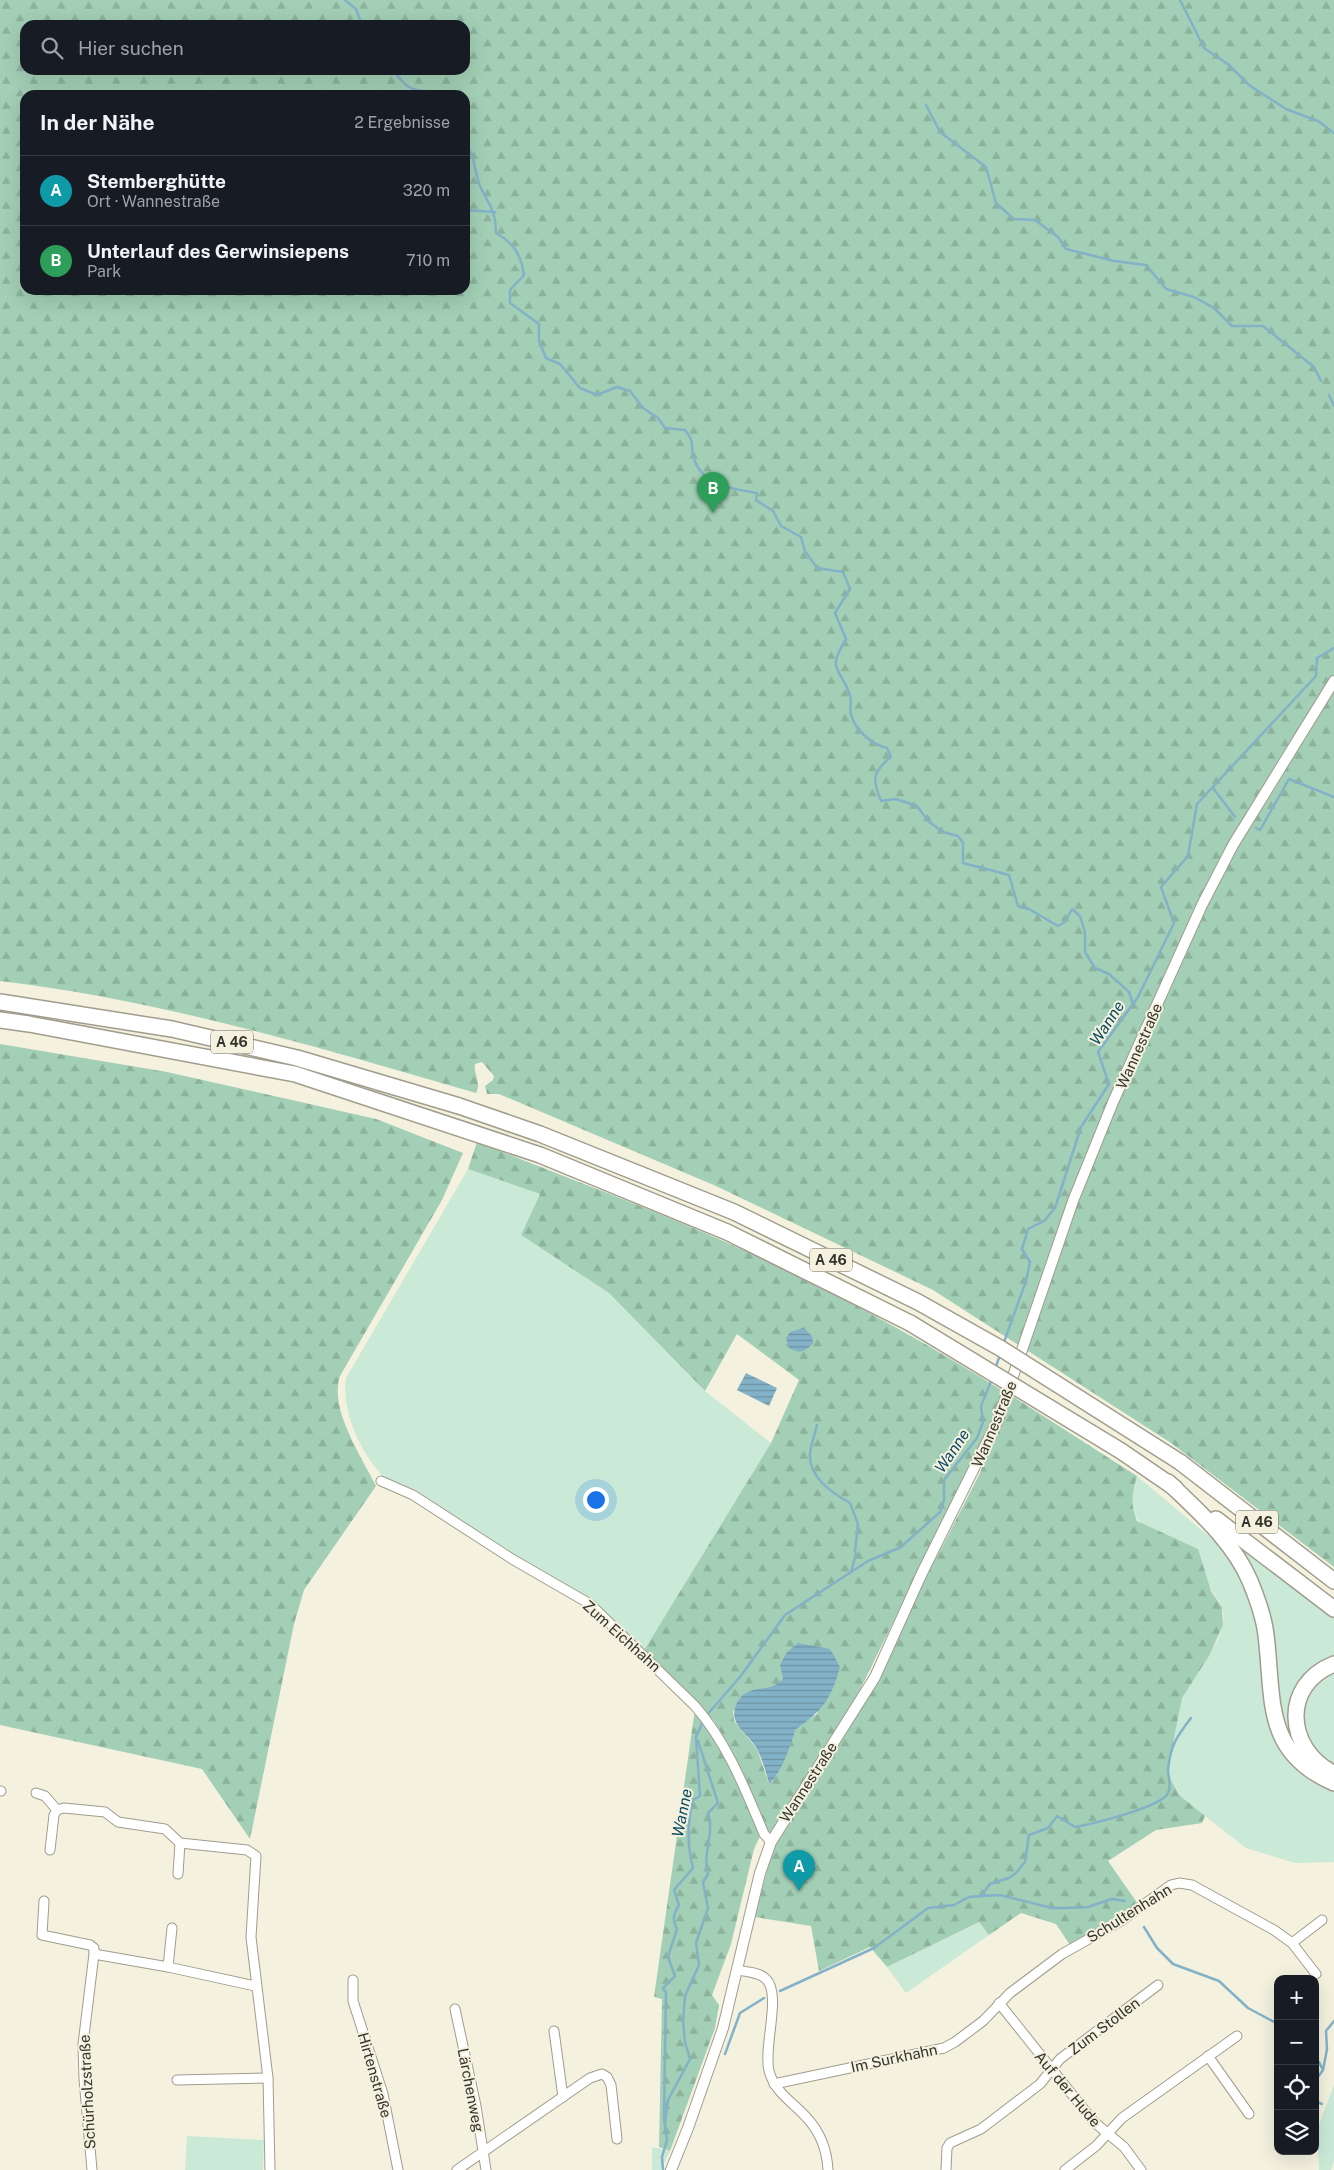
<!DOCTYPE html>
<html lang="de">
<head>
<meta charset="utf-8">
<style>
  :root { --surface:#171b24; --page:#242831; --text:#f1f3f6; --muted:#9ea1a6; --line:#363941; --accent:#db2777 }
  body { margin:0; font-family:"Public Sans",sans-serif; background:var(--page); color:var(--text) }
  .controls { position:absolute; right:15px; bottom:15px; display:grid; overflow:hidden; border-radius:10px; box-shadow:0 5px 20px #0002 }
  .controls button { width:45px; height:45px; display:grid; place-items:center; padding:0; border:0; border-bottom:1px solid var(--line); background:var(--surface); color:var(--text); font:25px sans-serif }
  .you { position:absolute; left:595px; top:1499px; width:18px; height:18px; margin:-12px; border:4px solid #fff; border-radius:50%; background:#1a73e8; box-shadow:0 0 0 8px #1a73e833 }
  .badge { display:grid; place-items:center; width:32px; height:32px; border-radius:50%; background:var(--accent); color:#fff; font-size:16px; font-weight:700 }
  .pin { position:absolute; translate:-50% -41px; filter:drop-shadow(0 1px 2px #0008) }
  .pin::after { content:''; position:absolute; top:26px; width:18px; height:15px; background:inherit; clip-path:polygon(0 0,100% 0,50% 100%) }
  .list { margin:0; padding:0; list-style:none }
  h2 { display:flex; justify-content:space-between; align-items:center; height:65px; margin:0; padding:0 20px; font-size:21px }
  h2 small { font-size:16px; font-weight:400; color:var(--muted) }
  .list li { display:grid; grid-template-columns:32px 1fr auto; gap:15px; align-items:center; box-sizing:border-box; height:70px; padding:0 20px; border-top:1px solid var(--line) }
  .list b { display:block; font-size:19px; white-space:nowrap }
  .list p { margin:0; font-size:16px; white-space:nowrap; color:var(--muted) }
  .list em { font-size:16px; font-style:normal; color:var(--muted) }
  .icon { flex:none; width:28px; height:28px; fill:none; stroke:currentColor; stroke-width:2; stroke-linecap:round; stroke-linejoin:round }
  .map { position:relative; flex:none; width:1334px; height:2170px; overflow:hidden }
  .search { position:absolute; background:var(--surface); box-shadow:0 5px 20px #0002; left:20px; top:20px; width:450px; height:55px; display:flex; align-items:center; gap:12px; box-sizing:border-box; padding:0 18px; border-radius:15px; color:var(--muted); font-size:19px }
  .panel { position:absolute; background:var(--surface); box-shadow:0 5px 20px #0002; left:20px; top:90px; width:450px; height:205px; border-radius:15px }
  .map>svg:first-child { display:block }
  .green { fill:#caead7 }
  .forest { fill:url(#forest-firs); fill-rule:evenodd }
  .water { fill:url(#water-rules) }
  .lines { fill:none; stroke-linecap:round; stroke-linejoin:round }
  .stream { stroke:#83b2c8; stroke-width:2.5 }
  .minor-casing { stroke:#a09d8d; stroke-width:11 }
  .tertiary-casing { stroke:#a09d8d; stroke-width:12 }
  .motorway-casing { stroke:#a09d8d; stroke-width:18 }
  .minor { stroke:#fff; stroke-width:9 }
  .tertiary { stroke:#fff; stroke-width:10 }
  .motorway { stroke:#fff; stroke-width:15 }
  .motorway-bridge-casing { stroke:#a09d8d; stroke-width:18; stroke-linecap:butt }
  .motorway-bridge { stroke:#fff; stroke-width:15 }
  .labels { text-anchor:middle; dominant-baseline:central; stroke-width:4; stroke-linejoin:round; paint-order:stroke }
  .shield { fill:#f4f1df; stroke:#6e6c62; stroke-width:1 }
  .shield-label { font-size:14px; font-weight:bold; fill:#34332c }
  .street-label { font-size:15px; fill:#34332c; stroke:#f4f1df }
  .water-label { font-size:16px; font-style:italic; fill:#094a62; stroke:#f4f1df }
</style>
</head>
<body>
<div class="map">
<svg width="1334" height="2170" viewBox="0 0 1334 2170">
  <defs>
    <pattern id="forest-firs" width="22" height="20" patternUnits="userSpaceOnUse" patternTransform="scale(1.25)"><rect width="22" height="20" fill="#a2cfb5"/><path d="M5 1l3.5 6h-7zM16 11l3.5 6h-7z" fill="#8cb29c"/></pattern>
    <pattern id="water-rules" width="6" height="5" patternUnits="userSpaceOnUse" patternTransform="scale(1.25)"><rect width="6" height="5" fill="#83b2c8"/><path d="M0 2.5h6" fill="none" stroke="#6c91a3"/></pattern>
  </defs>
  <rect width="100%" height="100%" fill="#f4f1df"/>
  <g class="green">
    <path d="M468 1169 540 1194 521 1235 609 1293 705 1391 771 1443 643 1652 592 1602 385 1478C361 1455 341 1411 346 1378Z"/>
    <path d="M1137 1476 1216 1542 1237 1572 1254 1611 1263 1649 1271 1720 1334 1787V1862L1295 1863 1246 1848 1170 1789C1165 1763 1173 1725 1181 1699 1190 1674 1232 1638 1222 1607 1219 1598 1210 1591 1207 1581 1189 1566 1136 1527 1131 1507 1129 1497 1134 1486 1137 1476Z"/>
    <polygon points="1227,1533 1334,1618 1334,1660 1304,1681 1300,1748 1284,1735 1272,1652"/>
    <polygon points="1334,1668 1334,1770 1313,1753 1300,1717 1304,1695"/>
    <polygon points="979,1922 989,1935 906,1993 887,1967"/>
    <polygon points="1334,2085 1334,2162 1331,2170 1319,2170 1317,2130"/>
    <polygon points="187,2136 264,2140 263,2170 185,2170"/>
    <polygon points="652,2147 670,2151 661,2170 652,2170"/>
  </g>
  <g class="forest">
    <path d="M0 0H1334V1567L1171 1443 933 1290 716 1186 499 1094H487L485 1086 493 1080 494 1076 482 1062 475 1064C473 1074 482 1082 476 1093 320 1048 162 1000 0 981ZM25 25H465V70H25ZM25 95H465V290H25Z"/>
    <path d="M0 1044 167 1072 376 1119 463 1153 442 1200 340 1376C329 1409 361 1456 376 1486L304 1590 294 1624 250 1839 202 1769 0 1725Z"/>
    <path d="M477 1142C569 1179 664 1213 754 1255 841 1295 925 1342 1006 1393L846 1718 788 1805 769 1837 729 1747 714 1721 643 1652 771 1443 799 1380 737 1334 705 1391 609 1293 521 1235 540 1194 468 1169ZM783 1678 818 1713 794 1730C791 1745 781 1775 769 1784L757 1749 734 1721 733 1711 779 1684Z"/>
    <path d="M1012 1396 1137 1476C1132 1494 1130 1504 1137 1521L1198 1549 1211 1591 1222 1607 1223 1625 1209 1656 1182 1698 1167 1773 1179 1795 1205 1816 1202 1823 1156 1830 1108 1861 1138 1904 1117 1919 1070 1945 1056 1924 1021 1913 989 1935 979 1922 887 1967 870 1947 819 1971 811 1926 755 1917 774 1843 940 1551 979 1475Z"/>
    <polygon points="695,1709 726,1753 761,1834 754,1849 731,1944 712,1995 719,2005 715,2028 670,2151 659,2147 662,1999 654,1997"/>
  </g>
  <g class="water">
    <path d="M803 1328 812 1336 813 1343C805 1352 800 1354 789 1348L786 1338 790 1332Z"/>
    <polygon points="746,1373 777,1388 769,1406 737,1390"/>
    <path d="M798 1643 830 1649 840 1667C830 1701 823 1710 795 1730 791 1745 781 1775 769 1784 767 1775 761 1755 756 1747 745 1730 726 1723 738 1701 749 1682 772 1695 783 1678L780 1665 787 1652Z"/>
  </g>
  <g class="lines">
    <g class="stream">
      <polyline points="345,0 356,9 362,25"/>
      <polyline points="1180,0 1204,48 1229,65 1249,85 1286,109 1318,121 1334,133"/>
      <path d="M393 70C405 86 409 91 429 91L433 95"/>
      <polyline points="926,105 940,132 986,167 996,203 1014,219 1035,220 1058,237 1066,249 1114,261 1146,265 1166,289 1194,297 1214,308 1232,326 1263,326 1314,367 1321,381"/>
      <path d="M465 143C476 158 474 171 480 186 490 208 495 207 496 233 514 243 521 255 524 275L510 290V303L539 324V341L546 358 560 364 580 388 597 395 617 387 630 391 643 408 658 418 665 428 685 430C697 445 689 445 694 459 703 486 733 489 757 493L756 500 773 511 781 526 801 537 805 551 817 568 843 572 850 589 835 613 846 639C826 672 840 666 850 695 852 702 849 709 851 715 856 731 871 744 887 748L891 757C872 772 872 780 881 801L896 799 917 806 928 821 943 832 958 836 963 843V863L1009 875 1018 906 1029 909 1058 926 1065 922 1072 909 1080 916 1085 932V952L1095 968 1109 974 1129 992 1133 1004"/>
      <polyline points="465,210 495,212"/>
      <polyline points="1329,395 1334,406"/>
      <polyline points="1213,788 1235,817"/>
      <polyline points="1256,828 1260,830 1289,779 1334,797"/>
      <polyline points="1003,1345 1026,1281 1030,1262 1022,1249 1028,1229 1044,1221 1055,1208 1081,1127 1109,1084 1098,1052 1138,997 1174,923 1161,887 1188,856 1197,804 1316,676 1317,658 1334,648"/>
      <polyline points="995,1369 1000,1355"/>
      <path d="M817 1425C815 1434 811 1444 810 1453 808 1477 832 1493 850 1503L858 1524 855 1551 856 1554 851 1572"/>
      <polyline points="706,1716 740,1677 785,1615 868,1561 901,1547 940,1512 944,1500 944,1480 977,1438 983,1422 981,1406 992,1379"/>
      <polyline points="981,1896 1000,1895 1052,1908 1064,1908 1088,1907 1112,1899 1125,1901"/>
      <polyline points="1144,1927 1157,1948 1173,1964 1219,1981 1248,2008 1278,2024"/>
      <path d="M780 1991 874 1948 928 1908 954 1905 969 1897 981 1896 990 1884 1009 1878 1016 1873 1025 1862 1029 1835 1048 1828 1057 1816 1075 1827C1092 1824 1162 1807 1168 1793 1172 1786 1168 1777 1168 1770 1170 1746 1177 1736 1191 1718"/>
      <polyline points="725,2054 740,2013 764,1998"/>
      <polyline points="1319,2062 1323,2070 1327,2049 1326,2031 1334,2021"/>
      <polyline points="1315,2081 1323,2070"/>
      <polyline points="1315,2101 1322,2104"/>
      <path d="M665 2123 668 2100 690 2059 685 2042 683 2021 685 1996 699 1965 696 1943 708 1908 703 1882 708 1874C702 1852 715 1835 708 1813L718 1803 698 1741"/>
      <path d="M663 2170 662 2157 667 2140 664 2118 666 1993 663 1988 675 1976 668 1957 677 1929C672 1919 673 1915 679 1905L674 1890 693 1868C687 1845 687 1823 693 1800L700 1796 696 1737 703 1721"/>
    </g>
    <g class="minor-casing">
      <g id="minor">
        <path d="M381 1481 413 1495 512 1559 590 1604 695 1706C728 1744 745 1789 764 1834L771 1842"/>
        <polyline points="0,1791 1,1791"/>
        <polyline points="36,1793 45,1796 57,1810"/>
        <polyline points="50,1850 54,1815 57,1810 64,1808 105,1812 118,1822 165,1829 180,1843 247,1850 256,1856 251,1937 268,2078 270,2170"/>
        <polyline points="178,1874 180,1843"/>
        <polyline points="44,1901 42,1935 90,1945 94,1948 94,1954"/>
        <polyline points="1292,1943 1322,1920"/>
        <polyline points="168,1967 172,1928"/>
        <path d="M737 1970C747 1972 759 1972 766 1979 782 1994 763 2047 769 2071 775 2093 793 2102 807 2118 820 2132 827 2151 828 2170"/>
        <polyline points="353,1980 353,2001 383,2094 398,2170"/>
        <polyline points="999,2003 1094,2122 1124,2147 1141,2170"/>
        <polyline points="455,2009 476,2106 486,2170"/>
        <polyline points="554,2031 563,2097"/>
        <polyline points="1208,2056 1249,2114"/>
        <polyline points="177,2080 268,2078"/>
        <polyline points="774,2084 944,2048 955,2042 983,2021 1010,1993 1062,1954 1121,1921 1171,1885 1179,1883 1192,1885 1274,1930 1292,1943 1316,1974"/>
        <polyline points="92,2170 84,2079 83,2044 94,1954 168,1967 255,1986"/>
        <polyline points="457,2170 590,2078 602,2074 607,2077 611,2085 617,2139"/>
        <polyline points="946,2170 947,2148 950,2143 981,2129 1040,2084 1060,2059 1158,1985"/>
        <polyline points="1065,2170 1096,2146 1122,2118 1237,2036"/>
      </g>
    </g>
    <g class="tertiary-casing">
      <polyline id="tertiary" points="671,2170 688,2128 723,2028 760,1873 771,1842 875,1677 922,1573 998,1420 1073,1201 1113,1102 1202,905 1233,845 1334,681"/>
    </g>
    <g class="motorway-casing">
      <g id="motorway">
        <polyline points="0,1002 172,1029 297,1058 459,1106"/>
        <polyline points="0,1020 29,1024 295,1074 540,1155 727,1232 910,1323"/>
        <polyline points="1121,1451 1175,1488"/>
        <polyline points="1180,1462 1334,1581"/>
        <path d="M1168 1482C1199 1512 1233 1541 1250 1581 1257 1598 1264 1617 1266 1635 1274 1700 1263 1752 1334 1783"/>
        <polyline points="1216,1519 1334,1609"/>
        <path d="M1333 1773C1286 1749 1281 1685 1334 1664"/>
      </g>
    </g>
    <use href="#minor" class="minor"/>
    <use href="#tertiary" class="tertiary"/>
    <use href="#motorway" class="motorway"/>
    <g class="motorway-bridge-casing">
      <g id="motorway-bridge">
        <polyline points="459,1106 540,1134 734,1212 918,1302 1000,1348 1180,1462"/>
        <polyline points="910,1323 1121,1451"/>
      </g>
    </g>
    <use href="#motorway-bridge" class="motorway-bridge"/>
  </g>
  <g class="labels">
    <g class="shield">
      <rect x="211" y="1030.5" width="42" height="23" rx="4"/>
      <rect x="810" y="1248.5" width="42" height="23" rx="4"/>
      <rect x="1236" y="1510.5" width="42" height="23" rx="4"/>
    </g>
    <g class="shield-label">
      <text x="232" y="1042">A 46</text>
      <text x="831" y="1260">A 46</text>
      <text x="1257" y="1522">A 46</text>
    </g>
    <g class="street-label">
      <text transform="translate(1139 1046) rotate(-66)">Wannestraße</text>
      <text transform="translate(994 1424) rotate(-67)">Wannestraße</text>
      <text transform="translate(622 1636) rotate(42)">Zum Eichhahn</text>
      <text transform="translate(808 1782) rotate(-57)">Wannestraße</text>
      <text transform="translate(1129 1913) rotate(-32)">Schultenhahn</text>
      <text transform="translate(1104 2026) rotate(-37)">Zum Stollen</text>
      <text transform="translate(894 2058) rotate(-12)">Im Surkhahn</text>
      <text transform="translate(375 2075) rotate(74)">Hirtenstraße</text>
      <text transform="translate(1068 2089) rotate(50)">Auf der Hude</text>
      <text transform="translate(471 2090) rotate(79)">Lärchenweg</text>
      <text transform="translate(87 2092) rotate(-93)">Schürholzstraße</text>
    </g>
    <g class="water-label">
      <text transform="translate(1107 1023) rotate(-57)">Wanne</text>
      <text transform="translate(952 1451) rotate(-56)">Wanne</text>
      <text transform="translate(682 1813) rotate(-79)">Wanne</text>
    </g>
  </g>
</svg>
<div class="controls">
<button>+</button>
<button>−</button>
<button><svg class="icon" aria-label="locate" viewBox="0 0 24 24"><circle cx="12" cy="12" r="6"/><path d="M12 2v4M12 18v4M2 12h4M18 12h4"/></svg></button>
<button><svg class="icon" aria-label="layers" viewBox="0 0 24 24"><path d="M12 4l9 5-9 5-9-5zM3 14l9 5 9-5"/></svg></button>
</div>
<div class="you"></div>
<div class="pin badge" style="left:799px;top:1891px;background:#0f9aa8">A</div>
<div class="pin badge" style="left:713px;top:513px;background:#2e9e5b">B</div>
<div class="search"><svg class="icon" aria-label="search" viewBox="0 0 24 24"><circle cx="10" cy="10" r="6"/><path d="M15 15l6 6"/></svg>Hier suchen</div>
<section class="panel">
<h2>In der Nähe<small>2 Ergebnisse</small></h2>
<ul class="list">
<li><span class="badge" style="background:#0f9aa8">A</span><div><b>Stemberghütte</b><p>Ort · Wannestraße</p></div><em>320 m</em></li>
<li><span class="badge" style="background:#2e9e5b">B</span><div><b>Unterlauf des Gerwinsiepens</b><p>Park</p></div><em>710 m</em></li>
</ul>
</section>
</div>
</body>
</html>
